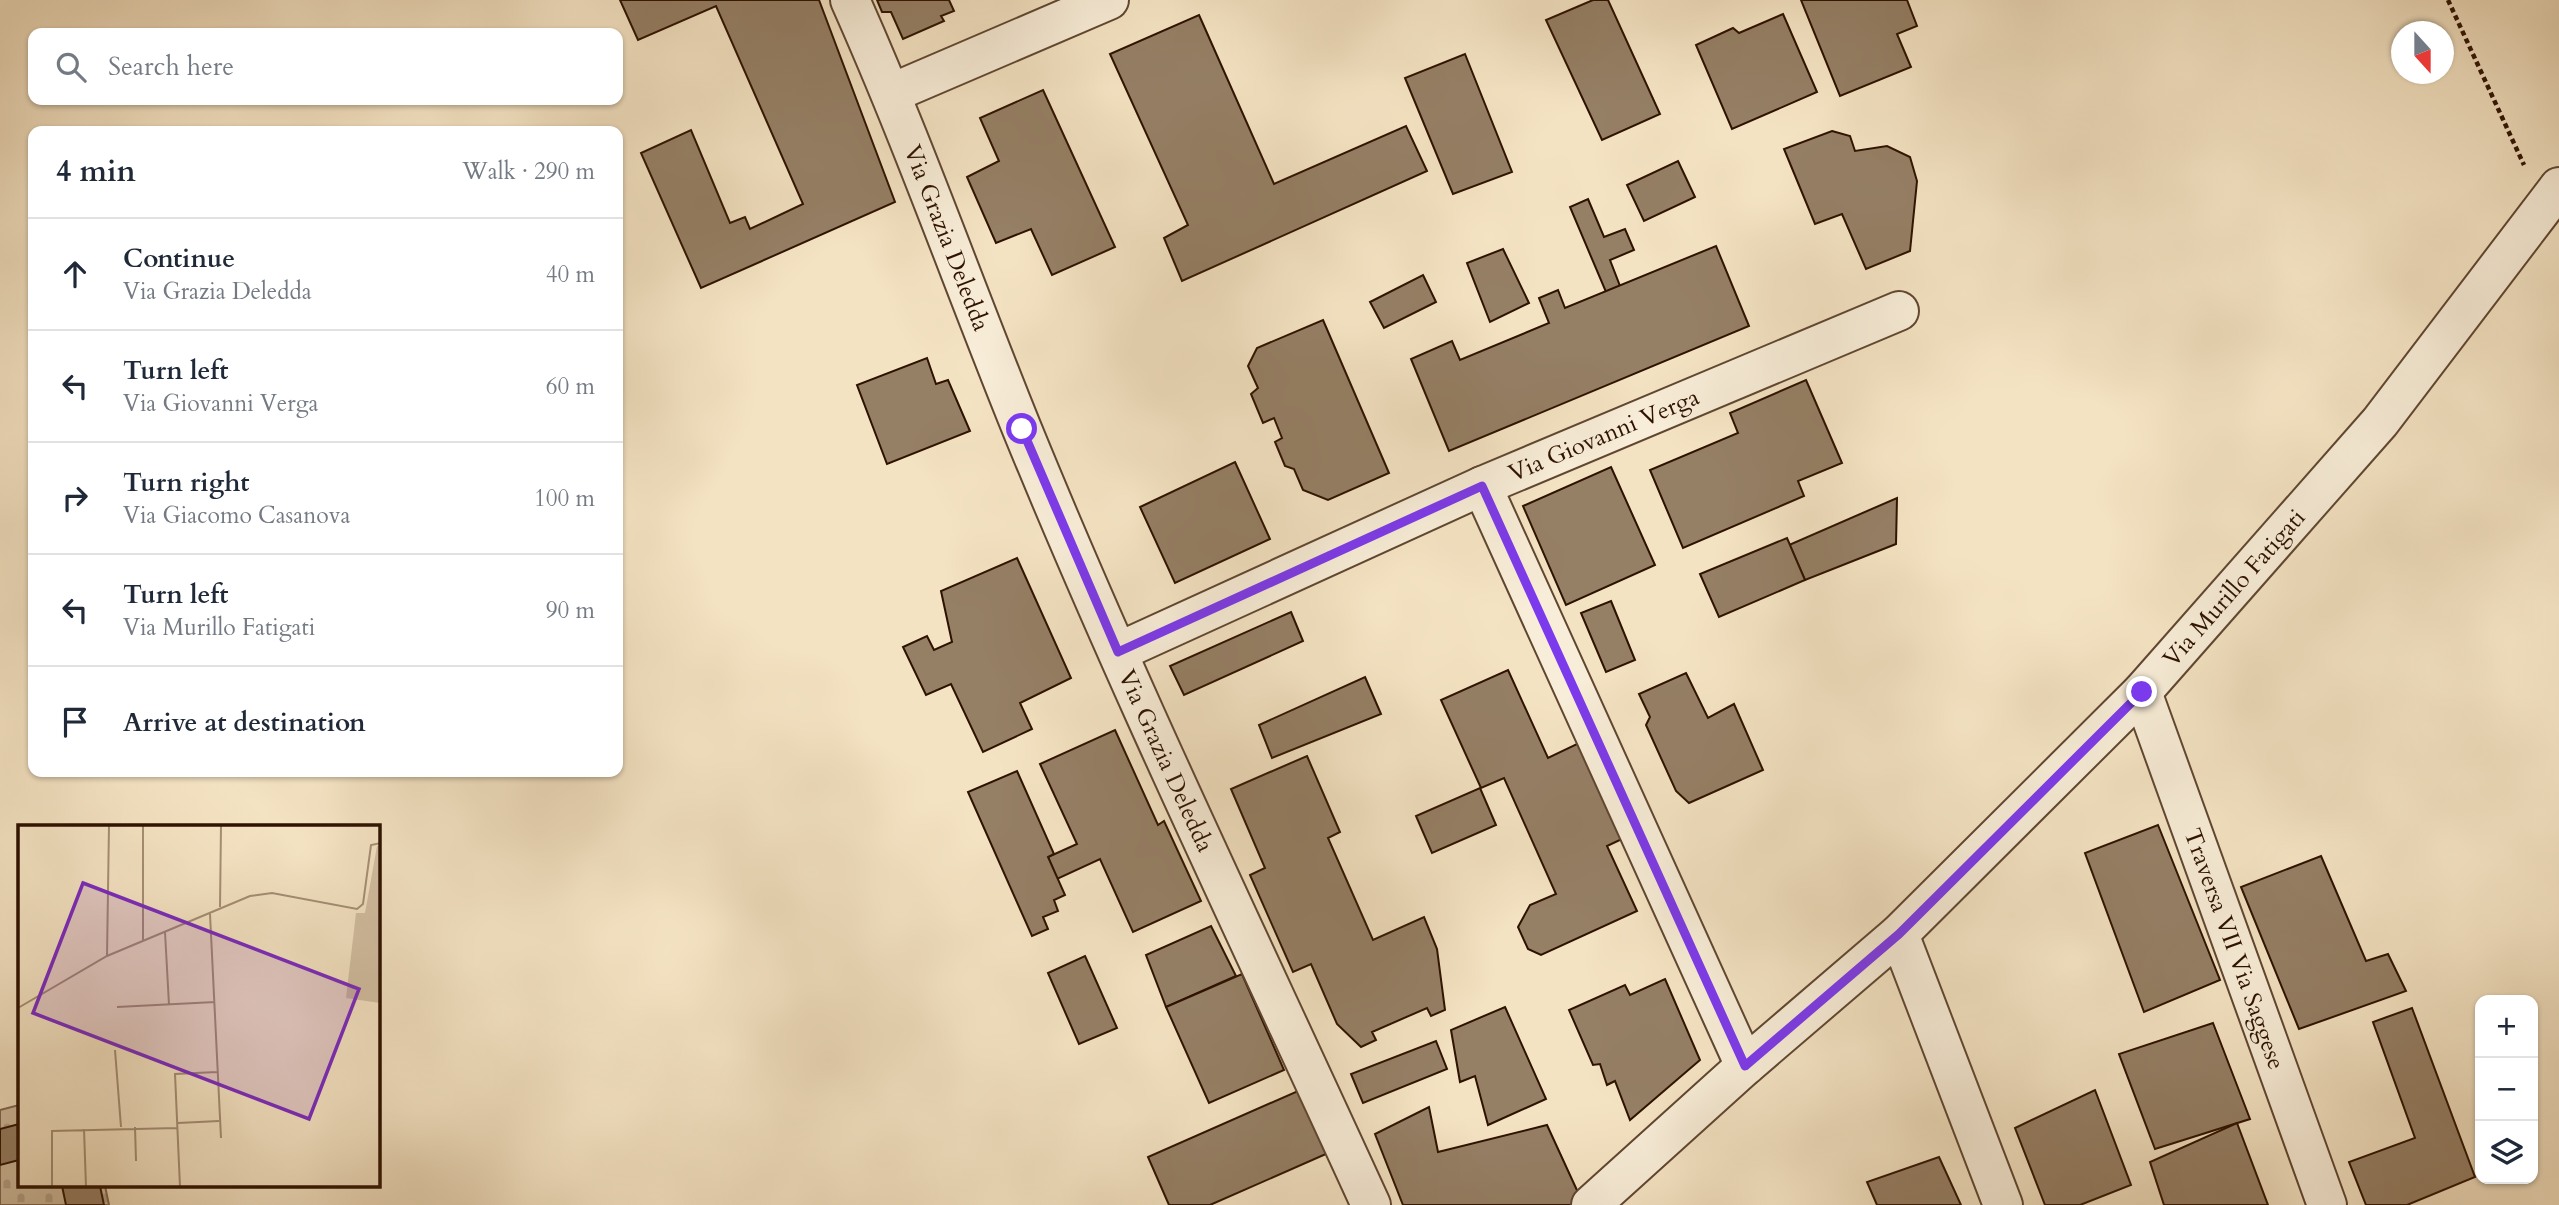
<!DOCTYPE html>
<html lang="en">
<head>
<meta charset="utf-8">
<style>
  :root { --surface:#fff; --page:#f6f6f7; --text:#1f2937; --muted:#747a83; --line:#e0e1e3 }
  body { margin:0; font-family:Cardo,serif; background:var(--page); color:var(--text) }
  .controls { position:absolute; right:21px; bottom:21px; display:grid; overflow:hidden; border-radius:14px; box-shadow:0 2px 5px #0004 }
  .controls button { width:63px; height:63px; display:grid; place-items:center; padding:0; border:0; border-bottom:2px solid var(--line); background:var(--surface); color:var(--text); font:35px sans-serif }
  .compass { position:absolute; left:2391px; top:21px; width:63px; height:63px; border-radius:50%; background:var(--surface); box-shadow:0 2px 5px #0004; rotate:159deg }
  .stop { position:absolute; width:21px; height:21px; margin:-16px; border:5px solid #7c3aed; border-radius:50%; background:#fff }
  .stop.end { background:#7c3aed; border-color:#fff; box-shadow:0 2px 7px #0008 }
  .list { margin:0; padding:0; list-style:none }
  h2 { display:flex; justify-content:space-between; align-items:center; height:91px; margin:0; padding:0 28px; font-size:30px }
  h2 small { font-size:23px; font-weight:400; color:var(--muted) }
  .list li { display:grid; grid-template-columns:46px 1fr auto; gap:21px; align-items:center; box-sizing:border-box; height:112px; padding:0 28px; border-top:2px solid var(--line) }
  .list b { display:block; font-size:26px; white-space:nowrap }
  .list p { margin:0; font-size:23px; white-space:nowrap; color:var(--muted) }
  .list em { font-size:23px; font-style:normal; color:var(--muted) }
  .icon { flex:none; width:38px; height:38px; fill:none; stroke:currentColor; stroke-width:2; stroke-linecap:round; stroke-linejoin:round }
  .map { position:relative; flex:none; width:2559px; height:1205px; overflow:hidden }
  .search { position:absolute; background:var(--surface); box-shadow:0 2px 5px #0004; left:28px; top:28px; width:595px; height:77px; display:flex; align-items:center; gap:18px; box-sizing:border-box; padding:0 24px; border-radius:14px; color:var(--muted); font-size:26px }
  .panel { position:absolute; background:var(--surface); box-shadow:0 2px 5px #0004; left:28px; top:126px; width:595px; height:651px; border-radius:14px }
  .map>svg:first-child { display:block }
  .cemetery { fill:url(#cemetery-stones); stroke:#806851; stroke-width:2 }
  .building { fill:#957f65; stroke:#2e1200; stroke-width:2 }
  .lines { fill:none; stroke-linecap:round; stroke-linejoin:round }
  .minor-casing { stroke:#604631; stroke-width:42 }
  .path { stroke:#2e1200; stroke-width:4.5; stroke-dasharray:5 3.5; stroke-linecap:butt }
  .minor { stroke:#f8edd8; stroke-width:38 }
  .route { stroke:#7c3aed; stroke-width:9 }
  .labels { text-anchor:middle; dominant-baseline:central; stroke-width:6; stroke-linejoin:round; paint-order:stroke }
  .street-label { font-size:24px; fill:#2e1200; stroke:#f8edd8 }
  .inset-road { fill:none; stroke:#a58f75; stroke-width:2 }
  .view { fill:#7b2cbf; fill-opacity:0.15; stroke:#7b2cbf; stroke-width:3.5 }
  .inset-edge { fill:none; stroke:#2e1200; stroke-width:3.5 }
</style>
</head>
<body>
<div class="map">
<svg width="2559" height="1205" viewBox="0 0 2559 1205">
  <defs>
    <pattern id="cemetery-stones" width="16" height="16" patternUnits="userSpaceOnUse" patternTransform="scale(1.75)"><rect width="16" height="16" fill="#d2bfa2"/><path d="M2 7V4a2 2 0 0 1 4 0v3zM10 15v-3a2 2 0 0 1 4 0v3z" fill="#b5a38a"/></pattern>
  </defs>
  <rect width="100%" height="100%" fill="#f4e3c3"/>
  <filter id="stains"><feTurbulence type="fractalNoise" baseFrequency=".00286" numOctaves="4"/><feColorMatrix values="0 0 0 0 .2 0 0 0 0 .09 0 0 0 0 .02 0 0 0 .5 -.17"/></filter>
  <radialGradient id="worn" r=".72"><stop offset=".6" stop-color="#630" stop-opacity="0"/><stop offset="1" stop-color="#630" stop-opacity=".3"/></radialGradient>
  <polygon class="cemetery" points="19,1105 19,1186 105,1186 109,1205 0,1205 0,1110"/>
  <g class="building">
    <polygon points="620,0 819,0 895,202 701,288 641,153 691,130 730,223 745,217 750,229 803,204 716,6 638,40"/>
    <polygon points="877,0 949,0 954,11 941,16 944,21 903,39 891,12 882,12"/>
    <polygon points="1593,0 1608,0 1660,114 1602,140 1546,20"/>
    <polygon points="1801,0 1907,0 1917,26 1897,34 1911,67 1840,96"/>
    <polygon points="1783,14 1817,92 1732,129 1696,45 1733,28 1739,33"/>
    <polygon points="1199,15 1274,184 1406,126 1427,171 1182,281 1164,238 1188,225 1110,54"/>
    <polygon points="1465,54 1512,172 1453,194 1405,78"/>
    <polygon points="1043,90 1115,247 1052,275 1031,229 996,243 967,177 999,161 980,118"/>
    <polygon points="1832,131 1850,136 1855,151 1887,146 1910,157 1917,181 1910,251 1866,269 1842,214 1815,224 1784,149"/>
    <polygon points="1678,161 1695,197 1644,221 1627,185"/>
    <polygon points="1588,199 1604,237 1625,229 1634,250 1610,260 1620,286 1606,292 1570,207"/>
    <polygon points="1716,246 1749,326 1449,451 1411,359 1452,341 1460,360 1549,323 1539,298 1558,290 1565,308"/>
    <polygon points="1503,249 1529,303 1490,322 1467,263"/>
    <polygon points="1423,275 1436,302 1384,328 1370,302"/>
    <polygon points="1323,320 1389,473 1328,500 1303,490 1294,469 1285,466 1275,442 1282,438 1274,418 1263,423 1251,394 1258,388 1248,366 1257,348"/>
    <polygon points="927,358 936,384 948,380 970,431 887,464 857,385"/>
    <polygon points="1806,380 1842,463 1798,481 1804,496 1683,548 1650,470 1738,433 1730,413"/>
    <polygon points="1235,462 1270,539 1175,583 1140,507"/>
    <polygon points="1611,467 1655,565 1566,605 1523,506"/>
    <polygon points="1897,498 1896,544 1805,580 1789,545"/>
    <polygon points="1787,538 1805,580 1719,617 1700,574"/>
    <polygon points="1017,558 1071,678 1020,703 1032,729 983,752 951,684 926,695 903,647 927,636 934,650 952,642 941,591"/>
    <polygon points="1611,601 1635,660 1606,672 1581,613"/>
    <polygon points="1291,612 1303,641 1184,695 1170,666"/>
    <polygon points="1508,670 1548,758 1579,743 1622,839 1607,846 1637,911 1541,955 1528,949 1518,927 1530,905 1556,894 1504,778 1481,788 1441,700"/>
    <polygon points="1686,673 1708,718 1734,704 1763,770 1689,803 1676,791 1646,725 1650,717 1639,694"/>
    <polygon points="1365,677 1381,714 1272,758 1259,725"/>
    <polygon points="1115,730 1158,825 1164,821 1201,901 1133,932 1100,859 1057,879 1048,857 1077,844 1040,764"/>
    <polygon points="1307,756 1340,832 1328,838 1373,940 1424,917 1437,949 1445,1010 1431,1016 1427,1008 1372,1032 1376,1040 1361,1047 1337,1024 1311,964 1293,972 1250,875 1265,868 1231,789"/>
    <polygon points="1017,771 1054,854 1048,857 1065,895 1054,900 1058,911 1043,917 1048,929 1032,936 968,792"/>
    <polygon points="1480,788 1496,825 1432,853 1416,816"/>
    <polygon points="2158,825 2220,980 2144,1012 2085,853"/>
    <polygon points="2321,856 2366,961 2388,954 2406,991 2299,1029 2241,887"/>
    <polygon points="1211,926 1236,976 1166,1007 1146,955"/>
    <polygon points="1085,956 1117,1028 1079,1044 1048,973"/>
    <polygon points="1242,974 1284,1070 1209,1103 1166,1007"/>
    <polygon points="1665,979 1700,1060 1630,1120 1615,1081 1607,1085 1600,1064 1593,1065 1569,1010 1625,985 1630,995"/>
    <polygon points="1505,1007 1546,1099 1488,1125 1475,1076 1460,1082 1451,1030"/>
    <polygon points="2412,1008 2475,1177 2407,1205 2366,1205 2349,1162 2415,1138 2373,1022"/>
    <polygon points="2213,1023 2250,1119 2155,1149 2119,1054"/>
    <polygon points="1436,1041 1447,1069 1363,1103 1351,1074"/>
    <polygon points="2095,1090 2131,1185 2080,1205 2045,1205 2015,1128"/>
    <polygon points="1298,1091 1326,1154 1210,1205 1169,1205 1148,1157"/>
    <polygon points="1429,1107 1438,1152 1547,1125 1581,1199 1573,1205 1403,1205 1375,1134"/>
    <polygon points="2237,1123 2268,1205 2164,1205 2150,1162"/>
    <polygon points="19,1124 19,1160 0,1165 0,1129"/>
    <polygon points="1939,1157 1961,1205 1877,1205 1867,1182"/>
    <polygon points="62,1186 100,1186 104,1205 66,1205"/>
  </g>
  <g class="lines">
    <g class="minor-casing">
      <g id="minor">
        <path id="s1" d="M850 0C913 141 964 286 1022 429 1129 691 1253 947 1371 1205"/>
        <polyline points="892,93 1109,0"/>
        <polyline points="1482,486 1745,1066"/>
        <path id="s2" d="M1118 652 1482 486 1899 311"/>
        <path id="s3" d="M2142 692 2327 1205"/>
        <polyline points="1899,934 2003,1205"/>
        <path id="s4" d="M1591 1205 1745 1066 1899 934 2142 692 2380 422 2559 187"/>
      </g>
    </g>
    <polyline class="path" points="2448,0 2524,165"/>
    <use href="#minor" class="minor"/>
  </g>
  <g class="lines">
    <polyline class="route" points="1022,429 1118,652 1482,486 1745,1066 1899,934 2142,692"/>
  </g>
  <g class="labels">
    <g class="street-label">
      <text stroke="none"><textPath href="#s1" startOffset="257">Via Grazia Deledda</textPath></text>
      <text stroke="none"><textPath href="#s2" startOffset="532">Via Giovanni Verga</textPath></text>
      <text stroke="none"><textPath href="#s4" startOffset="892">Via Murillo Fatigati</textPath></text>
      <text stroke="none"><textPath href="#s1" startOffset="824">Via Grazia Deledda</textPath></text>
      <text stroke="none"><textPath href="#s3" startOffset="273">Traversa VII Via Saggese</textPath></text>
    </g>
  </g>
  <g transform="translate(18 825)">
    <rect width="362" height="362" fill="#f4e3c3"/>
    <path d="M359 21H362V178L328 173 338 88H347Z" fill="#d2bfa2"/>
    <path class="inset-road" d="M202 82 203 0M192 89 203 313M147 107 151 180M125 115V0M89 131 91 0M99 182 197 177M0 183 89 131 232 71 254 68 339 84 345 79 353 20 363 18M97 225 103 302M160 298 201 296M117 302 118 336M66 304 68 362M34 362V306L159 303M162 362 157 249 199 247"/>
    <path class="view" d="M65 58 341 164 291 294 15 188Z"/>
    <rect width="362" height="362" class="inset-edge"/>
  </g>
  <rect width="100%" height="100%" filter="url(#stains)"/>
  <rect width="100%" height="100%" fill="url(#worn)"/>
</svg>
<div class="controls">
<button>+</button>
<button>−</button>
<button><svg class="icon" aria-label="layers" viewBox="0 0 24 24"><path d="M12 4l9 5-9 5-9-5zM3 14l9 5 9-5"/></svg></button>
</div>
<svg class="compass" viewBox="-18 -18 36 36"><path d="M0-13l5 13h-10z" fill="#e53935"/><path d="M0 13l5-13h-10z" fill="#747a83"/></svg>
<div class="stop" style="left:1022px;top:429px"></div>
<div class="stop end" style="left:2142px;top:692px"></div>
<div class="search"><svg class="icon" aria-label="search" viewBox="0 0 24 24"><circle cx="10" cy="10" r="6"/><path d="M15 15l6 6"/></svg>Search here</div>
<section class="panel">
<h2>4 min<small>Walk · 290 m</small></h2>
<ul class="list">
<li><svg class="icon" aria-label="ahead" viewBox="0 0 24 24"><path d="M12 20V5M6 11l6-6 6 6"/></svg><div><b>Continue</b><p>Via Grazia Deledda</p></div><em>40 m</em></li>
<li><svg class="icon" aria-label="left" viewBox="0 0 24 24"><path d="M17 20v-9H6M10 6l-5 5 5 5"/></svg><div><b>Turn left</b><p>Via Giovanni Verga</p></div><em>60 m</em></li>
<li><svg class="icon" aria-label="right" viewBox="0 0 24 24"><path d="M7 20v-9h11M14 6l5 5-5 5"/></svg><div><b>Turn right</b><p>Via Giacomo Casanova</p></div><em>100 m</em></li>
<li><svg class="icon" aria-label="left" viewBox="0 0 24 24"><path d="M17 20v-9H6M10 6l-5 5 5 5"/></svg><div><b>Turn left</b><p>Via Murillo Fatigati</p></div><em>90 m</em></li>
<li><svg class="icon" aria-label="arrive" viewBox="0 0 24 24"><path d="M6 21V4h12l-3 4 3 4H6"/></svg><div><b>Arrive at destination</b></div></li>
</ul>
</section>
</div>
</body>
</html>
